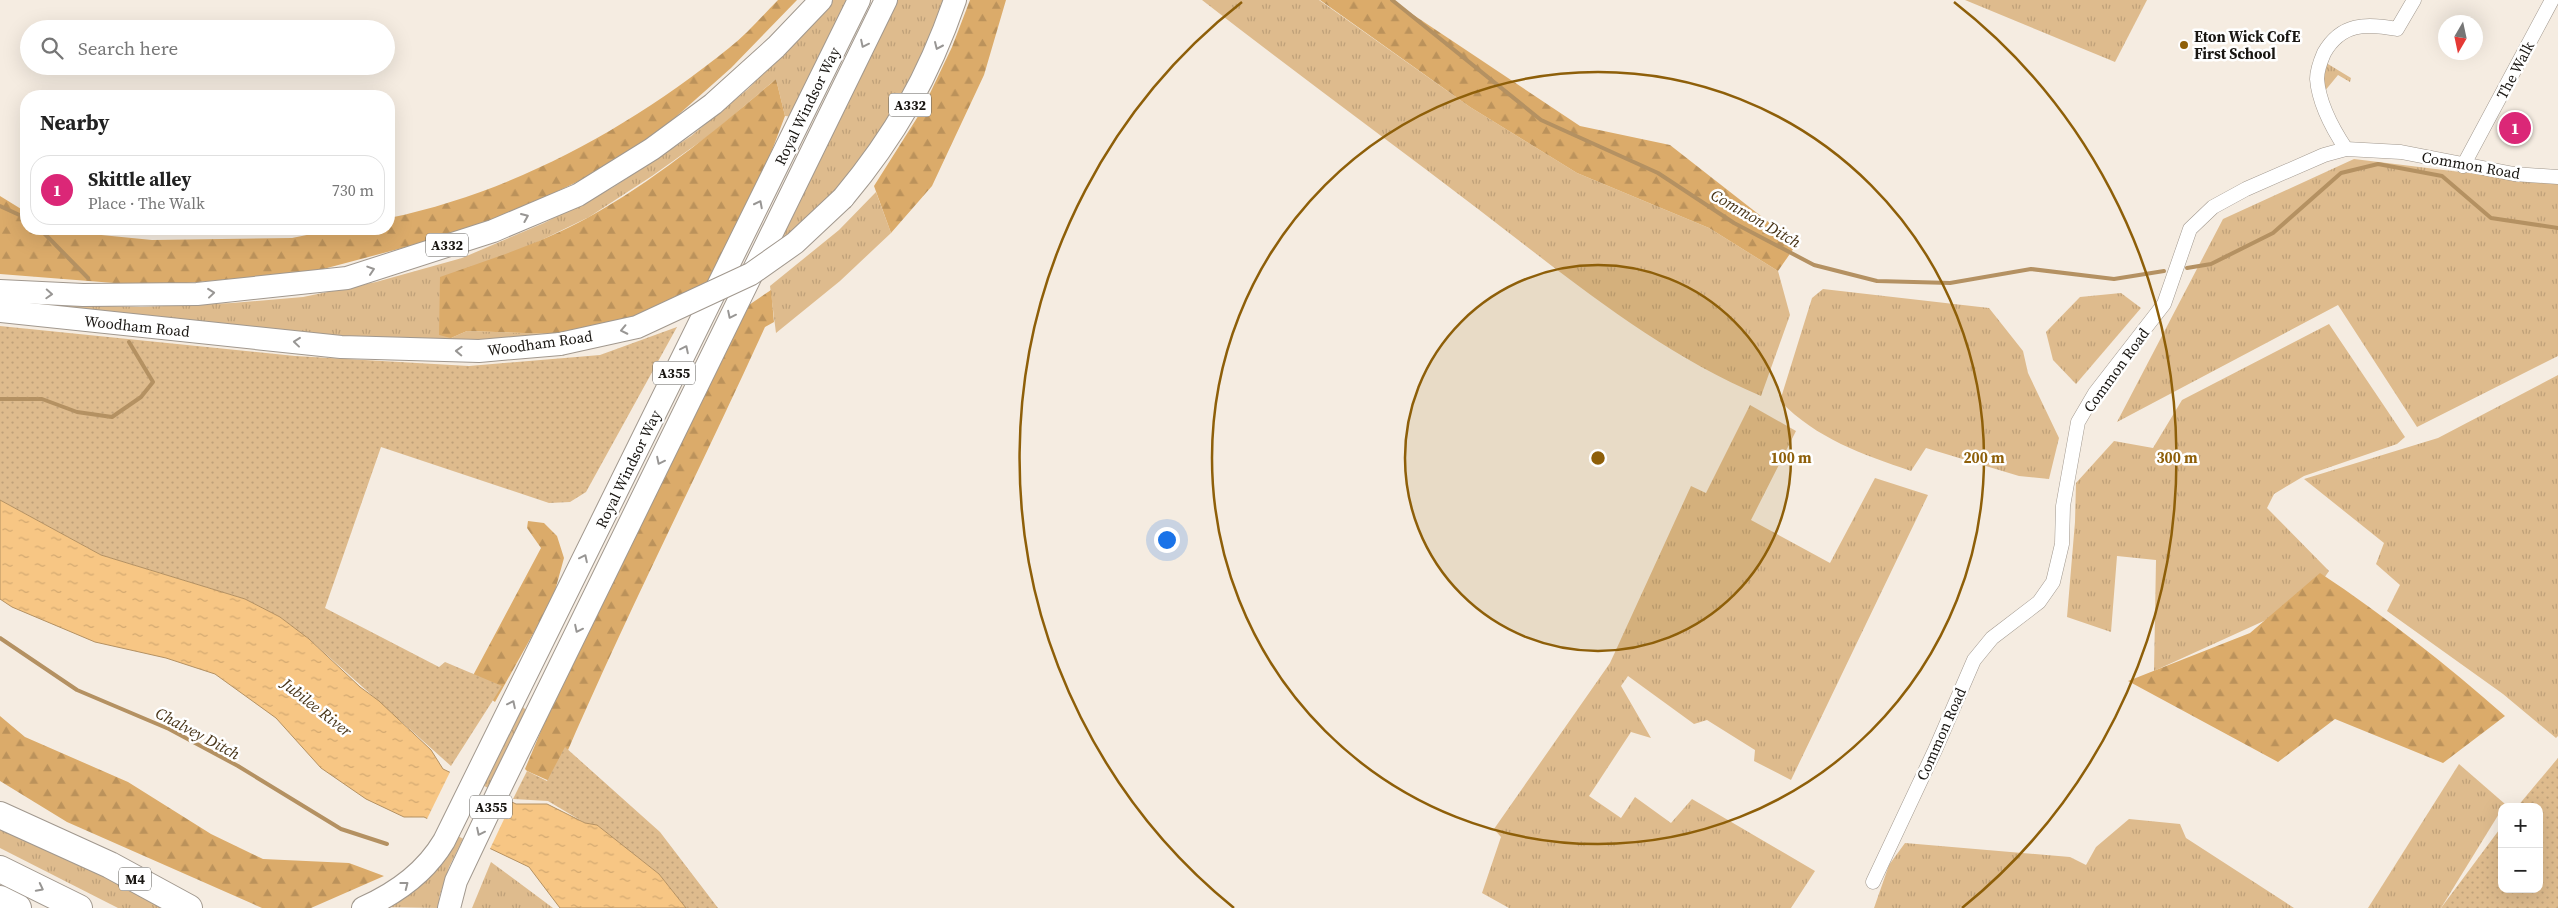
<!DOCTYPE html>
<html lang="en">
<head>
<meta charset="utf-8">
<style>
  :root { --surface:#fff; --page:#f6f6f6; --text:#222; --muted:#767676; --line:#e0e0e0; --accent:#db2777 }
  body { margin:0; font-family:"Source Serif 4",serif; background:var(--page); color:var(--text) }
  .controls { position:absolute; right:15px; bottom:15px; display:grid; overflow:hidden; border-radius:10px; box-shadow:0 5px 20px #0002 }
  .controls button { width:45px; height:45px; display:grid; place-items:center; padding:0; border:0; border-bottom:1px solid var(--line); background:var(--surface); color:var(--text); font:25px sans-serif }
  .compass { position:absolute; left:2438px; top:15px; width:45px; height:45px; border-radius:50%; background:var(--surface); box-shadow:0 5px 20px #0002; rotate:189deg }
  .you { position:absolute; left:1166px; top:539px; width:18px; height:18px; margin:-12px; border:4px solid #fff; border-radius:50%; background:#1a73e8; box-shadow:0 0 0 8px #1a73e833 }
  .badge { display:grid; place-items:center; width:32px; height:32px; border-radius:50%; background:var(--accent); color:#fff; font-size:16px; font-weight:700 }
  .pin { position:absolute; translate:-50% -50%; border:2px solid #fff; box-shadow:0 1px 5px #0006 }
  .list { margin:0; padding:0; list-style:none }
  h2 { display:flex; justify-content:space-between; align-items:center; height:65px; margin:0; padding:0 20px; font-size:21px }
  h2 small { font-size:16px; font-weight:400; color:var(--muted) }
  .list li { display:grid; grid-template-columns:32px 1fr auto; gap:15px; align-items:center; box-sizing:border-box; height:70px; margin:0 10px 10px; padding:0 10px; border:1px solid var(--line); border-radius:20px }
  .list b { display:block; font-size:19px; white-space:nowrap }
  .list p { margin:0; font-size:16px; white-space:nowrap; color:var(--muted) }
  .list em { font-size:16px; font-style:normal; color:var(--muted) }
  .icon { flex:none; width:28px; height:28px; fill:none; stroke:currentColor; stroke-width:2; stroke-linecap:round; stroke-linejoin:round }
  .map { position:relative; flex:none; width:2558px; height:908px; overflow:hidden }
  .search { position:absolute; background:var(--surface); box-shadow:0 5px 20px #0002; left:20px; top:20px; width:375px; height:55px; display:flex; align-items:center; gap:12px; box-sizing:border-box; padding:0 18px; border-radius:28px; color:var(--muted); font-size:19px }
  .panel { position:absolute; background:var(--surface); box-shadow:0 5px 20px #0002; left:20px; top:90px; width:375px; height:145px; border-radius:20px }
  .map>svg:first-child { display:block }
  .grass { fill:url(#grass-tufts) }
  .forest { fill:url(#forest-firs) }
  .park { fill:url(#park-dots) }
  .water { fill:url(#water-ripples); stroke:#b49162 }
  .pier { fill:#f5ece1 }
  .lines { fill:none; stroke-linecap:round; stroke-linejoin:round }
  .stream { stroke:#b49162; stroke-width:4 }
  .street-casing { stroke:#a1988e; stroke-width:15 }
  .primary-casing { stroke:#a1988e; stroke-width:24 }
  .highway-casing { stroke:#a1988e; stroke-width:28 }
  .street { stroke:#fff; stroke-width:14 }
  .primary { stroke:#fff; stroke-width:22 }
  .highway { stroke:#fff; stroke-width:26 }
  .primary-bridge-casing { stroke:#a1988e; stroke-width:24; stroke-linecap:butt }
  .primary-bridge { stroke:#fff; stroke-width:22 }
  .oneway { stroke:#989694 }
  .ring { fill:none; stroke:#8e5f09; stroke-width:2.5 }
  .poi-dot { fill:#8e5f09; stroke:#fff; stroke-width:2 }
  .labels { text-anchor:middle; dominant-baseline:central; stroke-width:5; stroke-linejoin:round; paint-order:stroke }
  .shield { fill:#fff; stroke:#5e5c59; stroke-width:1 }
  .shield-label { font-size:14px; font-weight:bold; fill:#191612 }
  .poi-label { font-size:15px; font-weight:bold; fill:#191612; stroke:#fff; text-anchor:start }
  .street-label { font-size:15px; fill:#191612; stroke:#fff }
  .water-label { font-size:16px; font-style:italic; fill:#483417; stroke:#fff }
  .centre { fill:#8e5f09; stroke:#fff; stroke-width:2.5 }
  .ring-label { font-size:15px; text-anchor:middle; font-weight:bold; fill:#8e5f09; stroke:#fff; stroke-width:5; stroke-linejoin:round; paint-order:stroke }
</style>
</head>
<body>
<div class="map">
<svg width="2558" height="908" viewBox="0 0 2558 908">
  <defs>
    <pattern id="grass-tufts" width="24" height="20" patternUnits="userSpaceOnUse" patternTransform="scale(1.25)"><rect width="24" height="20" fill="#debb8d"/><path d="M3 7l-1-3M5 7V3M7 7l1-3M15 17l-1-3M17 17v-4M19 17l1-3" fill="none" stroke="#bea079"/></pattern>
    <pattern id="forest-firs" width="22" height="20" patternUnits="userSpaceOnUse" patternTransform="scale(1.25)"><rect width="22" height="20" fill="#dbab6a"/><path d="M5 1l3.5 6h-7zM16 11l3.5 6h-7z" fill="#bb925b"/></pattern>
    <pattern id="park-dots" width="8" height="8" patternUnits="userSpaceOnUse" patternTransform="scale(1.25)"><rect width="8" height="8" fill="#debb8d"/><path d="M2 2h.1M6 6h.1" fill="none" stroke="#bea079" stroke-width="1.8" stroke-linecap="round"/></pattern>
    <pattern id="water-ripples" width="26" height="14" patternUnits="userSpaceOnUse" patternTransform="scale(1.25)"><rect width="26" height="14" fill="#f7c684"/><path d="M2 4q2-2 4 0t4 0M15 11q2-2 4 0t4 0" fill="none" stroke="#d3a971"/></pattern>
  </defs>
  <rect width="100%" height="100%" fill="#f5ece1"/>
  <g class="grass">
    <polygon points="833,0 854,0 793,117 785,116 776,79 711,134 652,176 589,217 525,248 451,338 467,331 586,335 392,345 0,300 42,304 141,307 232,303 303,297 376,282 462,258 544,223 612,188 691,136 748,89"/>
    <polygon points="894,0 952,0 871,161 775,252"/>
    <path d="M1202 0H1319L1470 107 1577 173 1709 228 1778 271 1790 315 1761 396C1657 352 1567 277 1478 209 1386 139 1293 71 1202 0Z"/>
    <polygon points="1965,0 2147,0 2115,62"/>
    <polygon points="2323,61 2351,78 2350,82 2338,75 2324,92"/>
    <polygon points="2354,159 2558,184 2558,356 2417,427 2338,305 2117,422 2223,219"/>
    <polygon points="876,192 891,233 840,281 776,333 770,286 839,230"/>
    <path d="M1823 289 1989 308 2023 351 2028 373 2059 438 2049 479 2019 476 1926 448 1911 471C1862 454 1817 439 1780 401L1812 298Z"/>
    <polygon points="2121,293 2141,308 2076,384 2053,360 2046,332 2080,297"/>
    <polygon points="2329,324 2405,437 2397,444 2304,476 2274,494 2267,508 2329,571 2308,601 2154,671 2156,560 2117,556 2111,632 2067,617 2075,522 2076,483 2114,441 2153,448 2182,400"/>
    <polygon points="2558,375 2558,736 2556,738 2503,694 2387,611 2400,585 2376,564 2384,543 2304,479 2438,438"/>
    <polygon points="1750,405 1796,431 1751,520 1830,563 1875,478 1928,495 1791,780 1754,761 1755,750 1707,720 1694,724 1628,676 1621,686 1651,738 1631,732 1589,796 1621,818 1635,797 1671,823 1692,799 1815,871 1791,908 1509,908 1482,893 1501,837 1494,829 1610,663 1691,486 1706,493"/>
    <polygon points="521,705 527,711 449,867 439,898 439,908 382,907 399,897"/>
    <polygon points="2459,764 2505,804 2441,908 2368,908"/>
    <polygon points="2129,819 2180,824 2186,838 2294,908 1874,908 1889,865 1905,843 2070,857 2086,865 2096,847"/>
    <polygon points="0,822 32,836 163,908 118,908 0,848"/>
    <polygon points="491,862 553,908 472,908"/>
  </g>
  <g class="forest">
    <path d="M778 0H797L731 68 633 155 485 226 312 272 152 286 0 274V196L26 212V229H56L61 231 152 240 292 238 336 229H389V218C514 192 630 128 729 48 747 34 762 16 778 0Z"/>
    <polygon points="970,0 1006,0 984,75 932,186 891,233 874,186 922,110 952,47"/>
    <polygon points="1320,0 1391,0 1580,126 1670,145 1794,242 1794,248 1778,271 1709,228 1577,173 1470,107"/>
    <path d="M776 79 785 116 760 182 707 289 586 335 467 331 451 338 439 335 440 277C491 259 542 243 589 217 657 179 717 129 776 79Z"/>
    <path d="M771 290 774 322 765 327C696 479 619 628 554 783L527 771 525 769 556 695 746 307Z"/>
    <polygon points="528,521 544,523 557,536 564,558 553,598 495,702 469,683 541,548 527,528"/>
    <path d="M2320 573C2385 616 2446 664 2505 716L2443 763 2335 719 2278 762 2128 681 2250 633Z"/>
    <polygon points="0,716 25,737 128,782 211,834 263,859 349,863 384,876 311,908 262,908 67,822 0,781"/>
  </g>
  <g class="park">
    <polygon points="0,326 295,356 469,366 600,355 677,327 586,492 570,502 549,503 381,447 325,608 439,667 445,662 502,686 451,766 309,639 280,617 245,599 101,555 0,500"/>
    <polygon points="565,747 660,832 718,908 686,908 659,874 597,825 585,823 548,801 513,799 527,771 547,781"/>
    <polygon points="2558,758 2558,908 2441,908 2502,826 2502,889 2539,889 2539,807 2517,807"/>
  </g>
  <polygon class="water" points="0,500 101,555 245,599 280,617 309,639 360,687 379,701 431,750 443,769 516,804 547,804 585,823 597,825 659,874 686,908 560,908 529,867 424,817 404,817 366,799 321,768 276,718 215,674 166,658 95,642 12,607 0,599"/>
  <polygon class="pier" points="451,770 513,800 489,851 426,821"/>
  <g class="lines">
    <g class="stream">
      <polyline points="1392,0 1541,120 1658,173 1734,223 1814,265 1877,281 1950,283 2031,269 2114,279 2164,271"/>
      <polyline points="0,206 26,218"/>
      <polyline points="40,229 88,278"/>
      <polyline points="2187,268 2211,264 2273,233 2341,173 2378,164 2442,176 2491,218 2558,228"/>
      <polyline points="0,399 42,399 77,412 112,417 141,397 153,382 129,342"/>
      <polyline points="0,638 77,690 169,729 238,766 341,829 387,844"/>
    </g>
    <g class="street-casing">
      <g id="street">
        <path d="M2346 149C2332 128 2319 104 2317 79 2317 71 2321 60 2324 53 2341 23 2366 23 2397 29L2414 0"/>
        <polyline points="2463,166 2552,0"/>
        <polyline points="1873,882 1936,748 1974,660 1992,638 2039,602 2053,582 2062,544 2063,506 2078,422 2095,393 2164,304 2190,229 2213,207 2246,189 2324,155 2346,149 2401,152 2514,174 2558,177"/>
      </g>
    </g>
    <g class="primary-casing">
      <g id="primary">
        <path d="M843 198C895 136 929 76 955 0"/>
        <polyline points="0,291 83,295 197,294 347,278 493,231 578,195 652,149 713,104 776,47 821,0"/>
        <polyline points="0,311 341,347 479,351 560,344"/>
        <path d="M363 908C397 893 425 873 444 841L859 0"/>
        <polyline points="449,908 456,881 502,784 886,0"/>
      </g>
    </g>
    <g class="highway-casing">
      <g id="highway">
        <polyline points="0,815 110,865 189,908"/>
        <polyline points="0,869 79,908"/>
        <polyline points="0,899 18,908"/>
      </g>
    </g>
    <use href="#street" class="street"/>
    <use href="#primary" class="primary"/>
    <use href="#highway" class="highway"/>
    <g class="primary-bridge-casing">
      <polyline id="primary-bridge" points="560,344 637,327 751,274 795,243 843,198"/>
    </g>
    <use href="#primary-bridge" class="primary-bridge"/>
  </g>
  <defs><path id="oneway-chevron" d="M-2-3.5L2.5 0L-2 3.5" fill="none" stroke-width="1.6" stroke-linecap="round" stroke-linejoin="round" transform="scale(1.25)"/></defs>
  <g class="oneway">
    <use href="#oneway-chevron" transform="translate(864 44) rotate(116)"/>
    <use href="#oneway-chevron" transform="translate(938 46) rotate(114)"/>
    <use href="#oneway-chevron" transform="translate(759 204) rotate(-63)"/>
    <use href="#oneway-chevron" transform="translate(525 217) rotate(-23)"/>
    <use href="#oneway-chevron" transform="translate(371 270) rotate(-18)"/>
    <use href="#oneway-chevron" transform="translate(211 293) rotate(-6)"/>
    <use href="#oneway-chevron" transform="translate(49 294) rotate(3)"/>
    <use href="#oneway-chevron" transform="translate(731 315) rotate(116)"/>
    <use href="#oneway-chevron" transform="translate(624 330) rotate(168)"/>
    <use href="#oneway-chevron" transform="translate(297 342) rotate(-174)"/>
    <use href="#oneway-chevron" transform="translate(685 349) rotate(-64)"/>
    <use href="#oneway-chevron" transform="translate(459 351) rotate(-178)"/>
    <use href="#oneway-chevron" transform="translate(660 461) rotate(116)"/>
    <use href="#oneway-chevron" transform="translate(584 558) rotate(-64)"/>
    <use href="#oneway-chevron" transform="translate(578 629) rotate(116)"/>
    <use href="#oneway-chevron" transform="translate(512 704) rotate(-64)"/>
    <use href="#oneway-chevron" transform="translate(480 832) rotate(116)"/>
    <use href="#oneway-chevron" transform="translate(405 885) rotate(-38)"/>
    <use href="#oneway-chevron" transform="translate(40 888) rotate(27)"/>
  </g>
  <circle cx="1598" cy="458" r="193" fill="#8e5f09" fill-opacity=".12"/>
  <g class="ring">
    <circle cx="1598" cy="458" r="193"/>
    <circle cx="1598" cy="458" r="386"/>
    <path d="M1234 908A579 579 0 0 1 1242 2M1954 2A579 579 0 0 1 1962 908"/>
  </g>
  <circle class="poi-dot" cx="2184" cy="45" r="5"/>
  <g class="labels">
    <g class="shield">
      <rect x="889" y="93.5" width="42" height="23" rx="4"/>
      <rect x="426" y="233.5" width="42" height="23" rx="4"/>
      <rect x="653" y="361.5" width="42" height="23" rx="4"/>
      <rect x="470" y="795.5" width="42" height="23" rx="4"/>
      <rect x="119" y="867.5" width="32" height="23" rx="4"/>
    </g>
    <g class="shield-label">
      <text x="910" y="105">A332</text>
      <text x="447" y="245">A332</text>
      <text x="674" y="373">A355</text>
      <text x="491" y="807">A355</text>
      <text x="135" y="879">M4</text>
    </g>
    <g class="poi-label">
      <text x="2194" y="36">Eton Wick CofE<tspan x="2194" dy="17">First School</tspan></text>
    </g>
    <g class="street-label">
      <text transform="translate(2515 70) rotate(-62)">The Walk</text>
      <text transform="translate(807 106) rotate(-64)">Royal Windsor Way</text>
      <text transform="translate(2471 165) rotate(10)">Common Road</text>
      <text transform="translate(137 326) rotate(6)">Woodham Road</text>
      <text transform="translate(540 343) rotate(-8)">Woodham Road</text>
      <text transform="translate(2116 370) rotate(-54)">Common Road</text>
      <text transform="translate(628 469) rotate(-64)">Royal Windsor Way</text>
      <text transform="translate(1941 734) rotate(-66)">Common Road</text>
    </g>
    <g class="water-label">
      <text transform="translate(1756 218) rotate(30)">Common Ditch</text>
      <text transform="translate(317 707) rotate(38)">Jubilee River</text>
      <text transform="translate(198 733) rotate(28)">Chalvey Ditch</text>
    </g>
  </g>
  <circle cx="1598" cy="458" r="8" class="centre"/>
  <g class="ring-label">
    <text x="1791" y="463">100 m</text>
    <text x="1984" y="463">200 m</text>
    <text x="2177" y="463">300 m</text>
  </g>
</svg>
<div class="controls">
<button>+</button>
<button>−</button>
</div>
<svg class="compass" viewBox="-18 -18 36 36"><path d="M0-13l5 13h-10z" fill="#e53935"/><path d="M0 13l5-13h-10z" fill="#767676"/></svg>
<div class="you"></div>
<div class="pin badge" style="left:2515px;top:128px">1</div>
<div class="search"><svg class="icon" aria-label="search" viewBox="0 0 24 24"><circle cx="10" cy="10" r="6"/><path d="M15 15l6 6"/></svg>Search here</div>
<section class="panel">
<h2>Nearby<small></small></h2>
<ul class="list">
<li><span class="badge">1</span><div><b>Skittle alley</b><p>Place · The Walk</p></div><em>730 m</em></li>
</ul>
</section>
</div>
</body>
</html>
